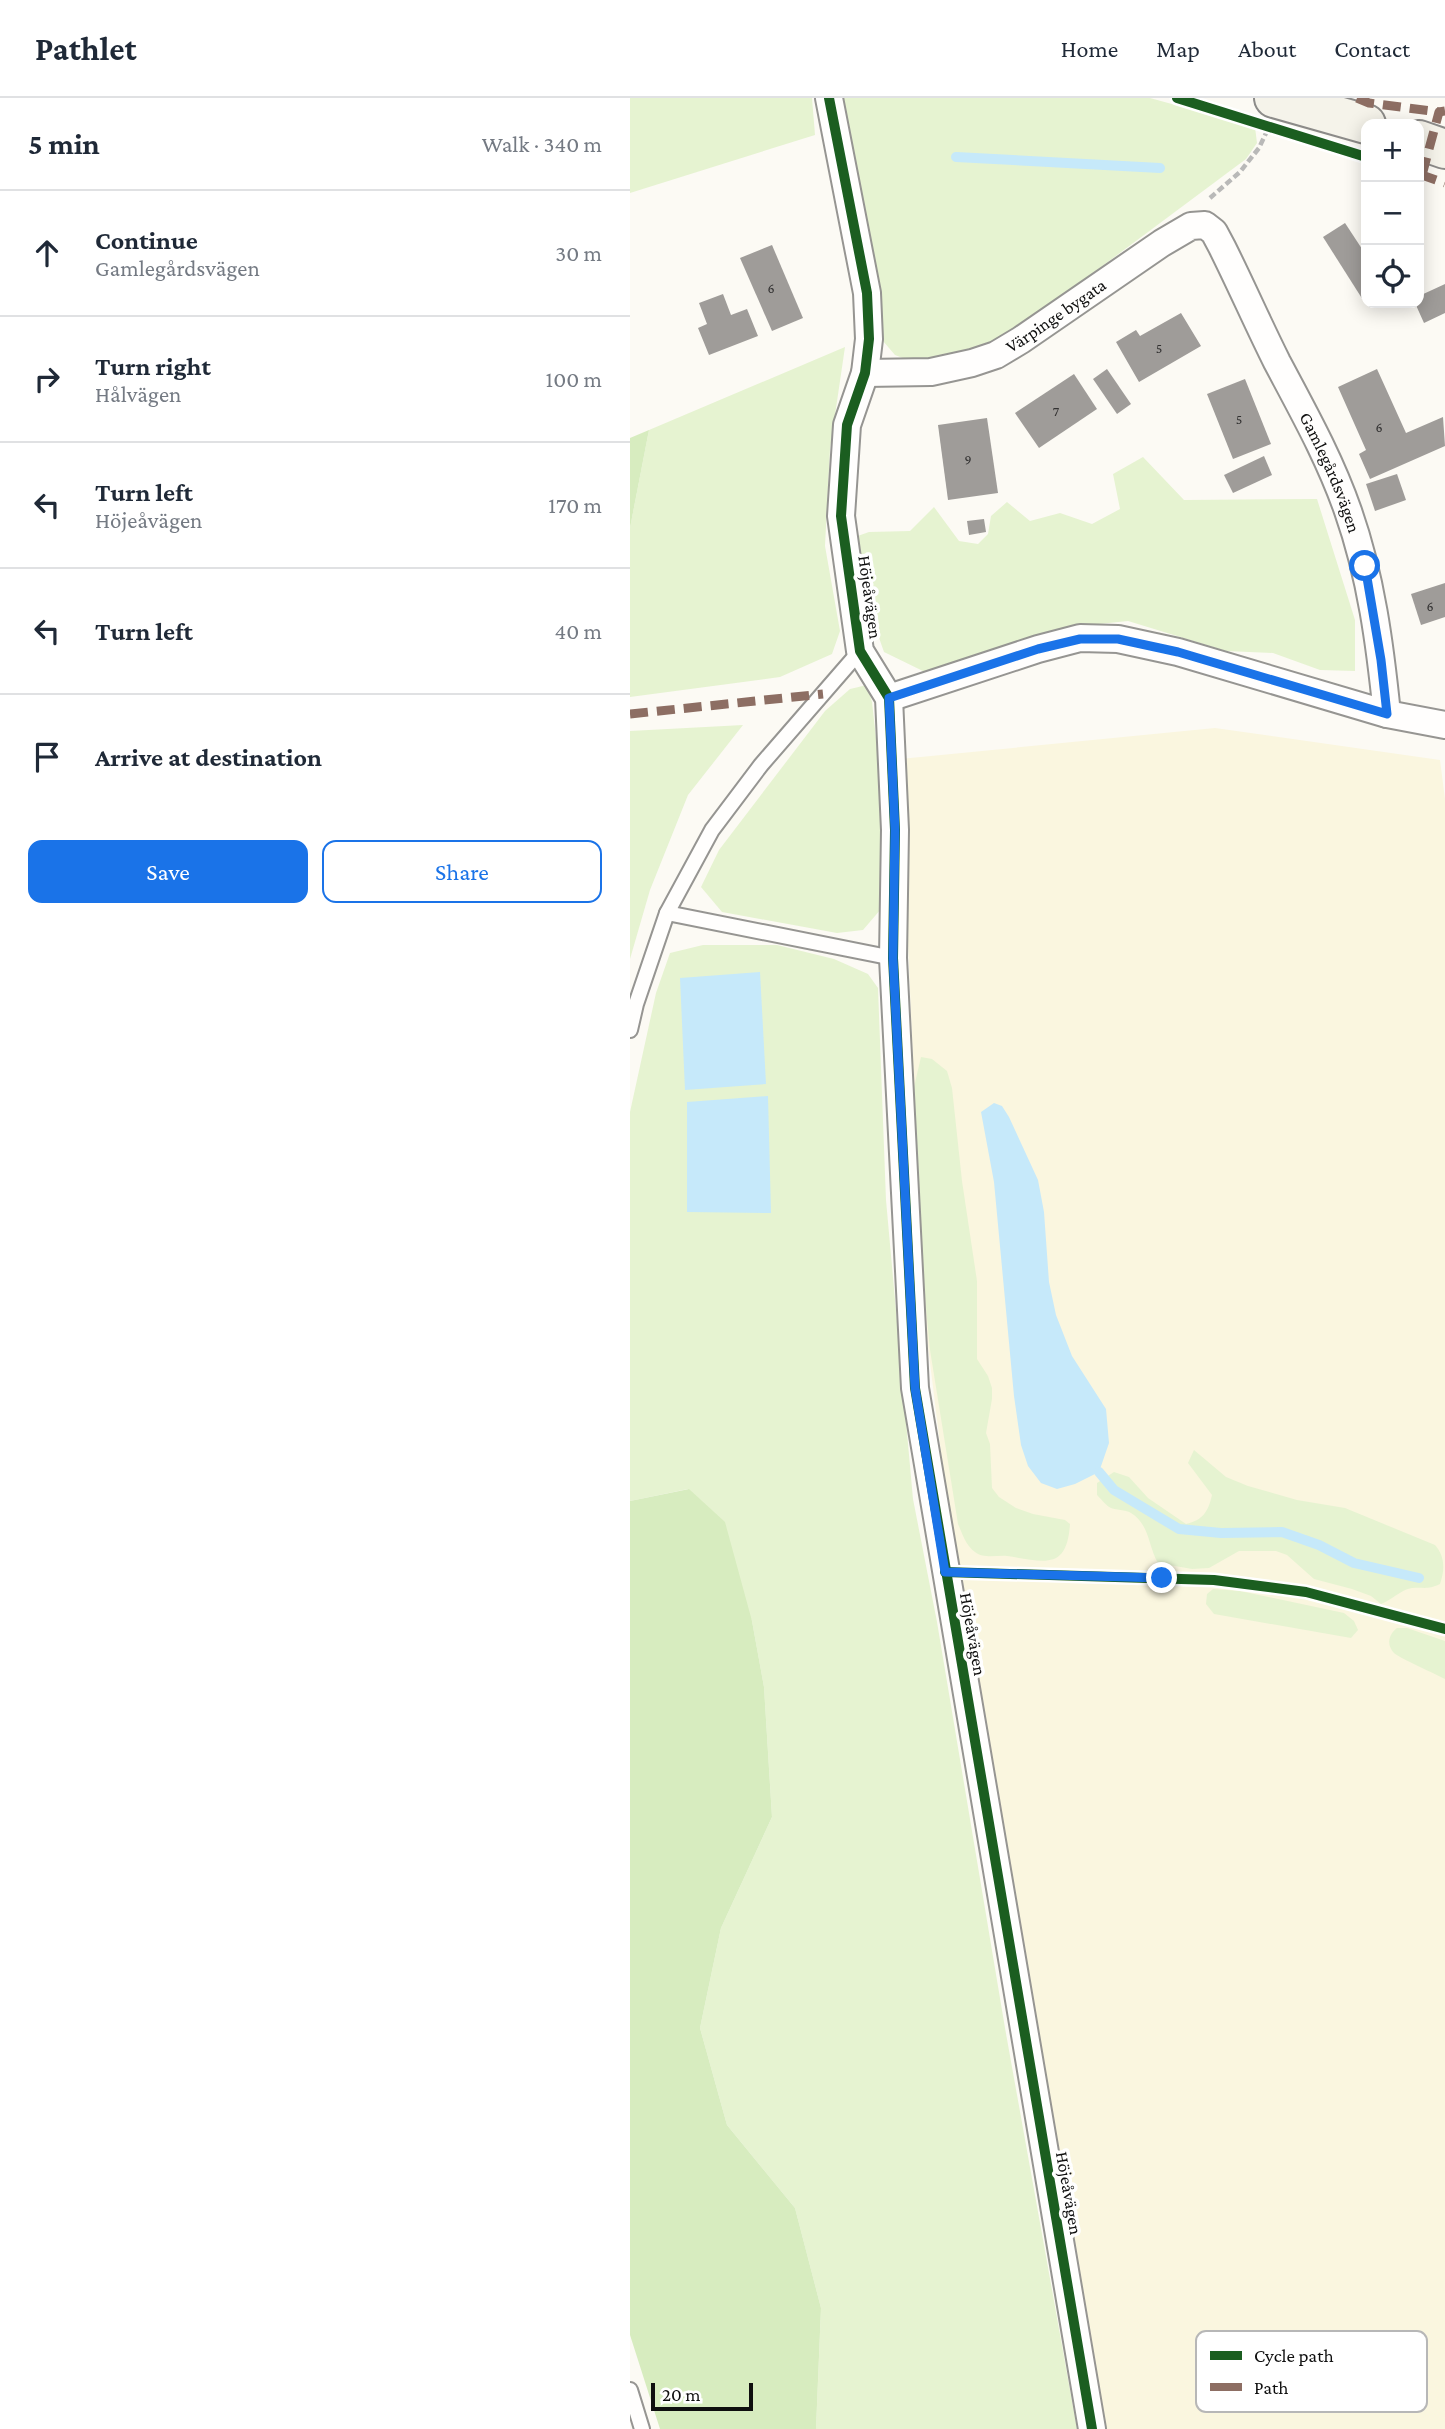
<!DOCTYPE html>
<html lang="en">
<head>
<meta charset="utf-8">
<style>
  :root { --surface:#fff; --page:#f6f6f7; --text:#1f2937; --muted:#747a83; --line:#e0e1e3; --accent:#1a73e8 }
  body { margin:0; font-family:"Crimson Pro",serif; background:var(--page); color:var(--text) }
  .controls { position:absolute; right:21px; top:21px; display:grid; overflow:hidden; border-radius:14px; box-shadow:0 4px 18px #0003 }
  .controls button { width:63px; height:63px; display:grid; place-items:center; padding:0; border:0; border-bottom:2px solid var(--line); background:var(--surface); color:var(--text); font:35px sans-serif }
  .scale { position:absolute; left:21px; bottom:18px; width:102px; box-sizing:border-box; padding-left:7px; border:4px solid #0f0f0f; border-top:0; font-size:19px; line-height:24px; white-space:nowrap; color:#0f0f0f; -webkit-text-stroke:5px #fff; paint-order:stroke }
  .stop { position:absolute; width:21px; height:21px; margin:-16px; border:5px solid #1a73e8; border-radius:50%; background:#fff }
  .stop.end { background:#1a73e8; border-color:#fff; box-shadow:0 2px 7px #0008 }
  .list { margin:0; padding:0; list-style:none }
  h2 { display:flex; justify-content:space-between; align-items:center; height:91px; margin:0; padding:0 28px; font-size:30px }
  h2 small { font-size:23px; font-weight:400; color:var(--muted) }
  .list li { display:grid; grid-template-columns:46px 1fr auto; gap:21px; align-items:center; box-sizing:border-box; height:126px; padding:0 28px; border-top:2px solid var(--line) }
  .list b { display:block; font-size:26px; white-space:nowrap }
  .list p { margin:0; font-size:23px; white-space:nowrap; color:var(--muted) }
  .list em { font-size:23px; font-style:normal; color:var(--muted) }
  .actions { display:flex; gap:14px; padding:21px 28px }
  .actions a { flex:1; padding:16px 0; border:2px solid var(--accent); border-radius:14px; text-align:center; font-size:24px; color:var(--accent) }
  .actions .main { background:var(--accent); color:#fff }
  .icon { flex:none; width:38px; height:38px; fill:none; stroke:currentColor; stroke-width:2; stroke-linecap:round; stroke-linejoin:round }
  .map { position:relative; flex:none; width:815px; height:2331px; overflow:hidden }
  header { display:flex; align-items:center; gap:42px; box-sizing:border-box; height:98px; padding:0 35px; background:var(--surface); border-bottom:2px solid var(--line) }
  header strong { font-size:33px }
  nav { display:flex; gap:38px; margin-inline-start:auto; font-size:24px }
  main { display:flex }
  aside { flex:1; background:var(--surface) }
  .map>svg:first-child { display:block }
  .farmland { fill:#faf6df }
  .green { fill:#e6f3d1 }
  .forest { fill:#d7ecbf }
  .water { fill:#c6e9fa }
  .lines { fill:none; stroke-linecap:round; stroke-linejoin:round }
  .stream { stroke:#c6e9fa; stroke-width:10 }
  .building { fill:#9f9c99 }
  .lane-casing { stroke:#969592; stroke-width:18 }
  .street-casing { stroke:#969592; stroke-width:30 }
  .secondary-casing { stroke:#8c8b89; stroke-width:42 }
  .path { stroke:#b9b9b8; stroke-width:4.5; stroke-dasharray:7 3.5; stroke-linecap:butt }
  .lane { stroke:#fffefd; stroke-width:14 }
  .street { stroke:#fffefd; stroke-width:26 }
  .secondary { stroke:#f5f3ea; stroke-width:38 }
  .quiet { stroke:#8d6e63; stroke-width:9; stroke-dasharray:18 9; stroke-linecap:butt }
  .cycleway-casing { stroke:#fff; stroke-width:15 }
  .cycleway { stroke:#1b5e20; stroke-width:10 }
  .route { stroke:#1a73e8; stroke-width:9 }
  .labels { text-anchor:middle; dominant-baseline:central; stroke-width:7; stroke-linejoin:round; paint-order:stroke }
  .number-label { font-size:14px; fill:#333232 }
  .street-label { font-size:18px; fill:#0f0f0f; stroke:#fff }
  .key { fill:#fff; stroke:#b7b7b7; stroke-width:2 }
  .key-label { font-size:19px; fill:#0f0f0f }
</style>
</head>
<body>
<header>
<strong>Pathlet</strong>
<nav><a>Home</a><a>Map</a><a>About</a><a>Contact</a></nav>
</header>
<main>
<aside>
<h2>5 min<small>Walk · 340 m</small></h2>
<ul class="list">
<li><svg class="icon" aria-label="ahead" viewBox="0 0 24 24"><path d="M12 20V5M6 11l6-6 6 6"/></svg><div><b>Continue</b><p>Gamlegårdsvägen</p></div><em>30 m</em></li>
<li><svg class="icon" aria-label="right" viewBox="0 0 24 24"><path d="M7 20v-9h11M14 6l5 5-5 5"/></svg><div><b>Turn right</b><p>Hålvägen</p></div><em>100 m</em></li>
<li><svg class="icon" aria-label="left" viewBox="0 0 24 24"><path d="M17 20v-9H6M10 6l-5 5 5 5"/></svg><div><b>Turn left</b><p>Höjeåvägen</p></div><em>170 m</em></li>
<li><svg class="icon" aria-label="left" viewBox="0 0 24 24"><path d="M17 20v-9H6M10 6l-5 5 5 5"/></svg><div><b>Turn left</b></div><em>40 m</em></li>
<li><svg class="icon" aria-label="arrive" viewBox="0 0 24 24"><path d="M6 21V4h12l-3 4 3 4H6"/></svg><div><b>Arrive at destination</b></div></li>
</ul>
<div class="actions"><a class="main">Save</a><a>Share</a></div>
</aside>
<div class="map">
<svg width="815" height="2331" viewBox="0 0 815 2331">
  <rect width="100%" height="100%" fill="#fcfaf4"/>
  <polygon class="farmland" points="585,630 810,662 815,701 815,2331 473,2331 328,1492 294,1216 270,661"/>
  <g class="green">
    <polygon points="0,0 182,0 185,37 0,95"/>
    <polygon points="206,0 520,0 625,29 627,45 616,61 365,248 291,267 265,257 253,243"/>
    <polygon points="215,249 200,351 195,448 210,533 202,556 150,579 0,599 0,430 19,332"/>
    <polygon points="513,359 554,402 687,401 725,522 725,573 690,572 643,555 596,553 498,523 440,529 297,575 254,554 233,494 222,440 239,434 280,433 304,409 329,443 348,446 358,436 361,418 377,404 400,423 430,415 462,426 490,411 483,376"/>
    <polygon points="237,587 242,604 253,703 251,811 233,832 207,835 92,814 71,789 89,752 195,613 220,591"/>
    <polygon points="113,627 58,697 20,792 0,861 0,633"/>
    <polygon points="73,847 147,847 204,861 238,876 248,890 256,1102 283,1401 307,1524 375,1930 447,2331 186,2331 191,2210 165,2110 97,2027 70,1930 91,1830 142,1719 134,1589 122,1523 58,1391 0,1403 0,1014 26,895 40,855"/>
    <path d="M291 959 302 961 317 973 322 990 332 1083 347 1183V1261L358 1278 362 1290V1301L356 1335 360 1346 362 1390 369 1399 386 1410 403 1416 435 1422 440 1426C437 1474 413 1463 377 1458 367 1457 354 1461 345 1454 336 1448 332 1435 328 1426L300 1252 292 1167 284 989Z"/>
    <path d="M564 1352 596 1379 618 1388 667 1402 715 1410 805 1447C815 1458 815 1472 810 1486 797 1492 795 1489 782 1490 770 1492 762 1502 751 1506L741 1498 722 1491 684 1481 657 1457 646 1453H609L579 1470 562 1471 528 1465C518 1448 520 1427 501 1415 495 1411 486 1413 479 1409 475 1406 470 1400 467 1397V1385L484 1374 499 1379 518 1400 556 1426C573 1422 578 1414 582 1397L558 1365Z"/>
    <polygon points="583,1491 610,1493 714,1515 724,1523 728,1532 721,1540 584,1516 576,1506 577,1496"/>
    <path d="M767 1530H777L815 1543V1581C806 1576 769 1560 764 1555 756 1546 759 1536 767 1530Z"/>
  </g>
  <g class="forest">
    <polygon points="19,332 0,430 0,340"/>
    <polygon points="59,1391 95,1424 122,1523 134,1589 142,1719 91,1830 70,1930 97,2027 165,2110 191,2210 186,2331 30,2331 0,2237 0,1403"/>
  </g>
  <g class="water">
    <polygon points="130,874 136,986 55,992 50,880"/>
    <polygon points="138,998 141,1115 57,1114 57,1004"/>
    <polygon points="364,1005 372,1008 379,1019 408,1082 414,1114 419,1184 426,1217 442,1258 476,1311 479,1345 469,1374 445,1386 427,1391 411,1385 398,1368 391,1347 384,1298 364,1084 351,1014"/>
  </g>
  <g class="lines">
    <g class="stream">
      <polyline points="326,59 530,70"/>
      <polyline points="469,1374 484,1392 549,1431 591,1435 652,1434 689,1447 724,1465 789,1480"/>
    </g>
  </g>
  <g class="building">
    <polygon points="715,125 736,157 736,200 733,202 693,139"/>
    <polygon points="142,147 173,220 142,233 110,160"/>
    <polygon points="815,186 815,215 794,225 785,205 789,205 789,198"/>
    <polygon points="93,196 101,217 117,211 128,238 79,257 68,230 77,226 69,205"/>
    <polygon points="551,215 571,248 509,284 486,244 506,232 510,238"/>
    <polygon points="477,271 501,306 487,316 463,281"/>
    <polygon points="747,271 776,335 813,319 815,348 740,381 729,356 736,352 708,289"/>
    <polygon points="444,276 467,311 409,350 385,315"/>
    <polygon points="615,281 641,346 603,361 577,296"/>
    <polygon points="357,320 368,395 318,402 308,327"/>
    <polygon points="634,358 642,377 603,395 594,377"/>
    <polygon points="767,376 776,402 745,413 736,386"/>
    <polygon points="354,421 356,434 339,437 337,423"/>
    <polygon points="815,485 815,519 791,527 781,496"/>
  </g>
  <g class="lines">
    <g class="lane-casing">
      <g id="lane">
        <polyline points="37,815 263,860"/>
        <polyline points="0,932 6,906 37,815 82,732 131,667 230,553"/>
        <polyline points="0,2292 12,2331"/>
      </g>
    </g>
    <g class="street-casing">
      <g id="street">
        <polyline points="199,0 237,195 239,241 235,275 217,327 211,418 230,553 259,600 265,732 263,860 285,1290 462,2331"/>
        <path id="s1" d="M235 275 301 274 342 265 366 257 391 242 532 145 561 128 575 127 584 134 592 149C611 187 628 226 647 264 673 313 700 361 718 413 741 478 750 547 757 616"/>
        <polyline points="259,600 408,551 450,540 488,541 548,554 757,616 815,627"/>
      </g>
    </g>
    <g class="secondary-casing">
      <g id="secondary">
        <polyline points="644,0 736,26"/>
        <polyline points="789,42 815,51"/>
      </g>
    </g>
    <polyline class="path" points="580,100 610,74 629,50 637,33"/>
    <use href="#lane" class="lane"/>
    <use href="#street" class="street"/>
    <use href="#secondary" class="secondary"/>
    <g class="quiet">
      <polyline points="727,0 739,5 809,14"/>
      <polyline points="789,76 815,85"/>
      <polyline points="792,77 809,14 815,13"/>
      <polyline points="0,616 193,596"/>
    </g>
    <g class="cycleway-casing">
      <g id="cycleway">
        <polyline points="199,0 237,195 239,241 235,275 217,327 211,418 230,553 259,600 265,732 263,860 285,1290 462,2331"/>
        <polyline points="547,0 736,59"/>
        <polyline points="315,1474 584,1482 676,1494 815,1531"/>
      </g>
    </g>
    <use href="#cycleway" class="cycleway"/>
  </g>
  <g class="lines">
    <polyline class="route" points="532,1480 315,1474 285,1290 263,860 265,732 259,600 408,551 450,541 488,541 548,554 757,616 751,562 735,468"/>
  </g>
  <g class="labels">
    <g class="number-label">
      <text x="141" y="190">6</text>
      <text x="529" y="250">5</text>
      <text x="426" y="313">7</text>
      <text x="609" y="321">5</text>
      <text x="749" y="329">6</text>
      <text x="338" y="361">9</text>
      <text x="800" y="508">6</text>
    </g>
    <g class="street-label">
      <text stroke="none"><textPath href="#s1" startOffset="205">Värpinge bygata</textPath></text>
      <text stroke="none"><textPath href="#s1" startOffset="660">Gamlegårdsvägen</textPath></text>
      <text transform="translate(240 499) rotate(82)">Höjeåvägen</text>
      <text transform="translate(343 1536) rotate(80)">Höjeåvägen</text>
      <text transform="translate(439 2095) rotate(80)">Höjeåvägen</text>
    </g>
  </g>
  <rect x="566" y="2233" width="231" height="81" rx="10" class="key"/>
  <rect x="580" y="2253" width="32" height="9" fill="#1b5e20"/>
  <rect x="580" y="2285" width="32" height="8" fill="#8d6e63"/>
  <g class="key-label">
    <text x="624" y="2264">Cycle path</text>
    <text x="624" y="2296">Path</text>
  </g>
</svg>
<div class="controls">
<button>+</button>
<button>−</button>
<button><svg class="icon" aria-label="locate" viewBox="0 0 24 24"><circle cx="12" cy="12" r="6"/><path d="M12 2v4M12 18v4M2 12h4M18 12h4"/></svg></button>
</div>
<div class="scale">20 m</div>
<div class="stop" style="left:735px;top:468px"></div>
<div class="stop end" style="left:532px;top:1480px"></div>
</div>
</main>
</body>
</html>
